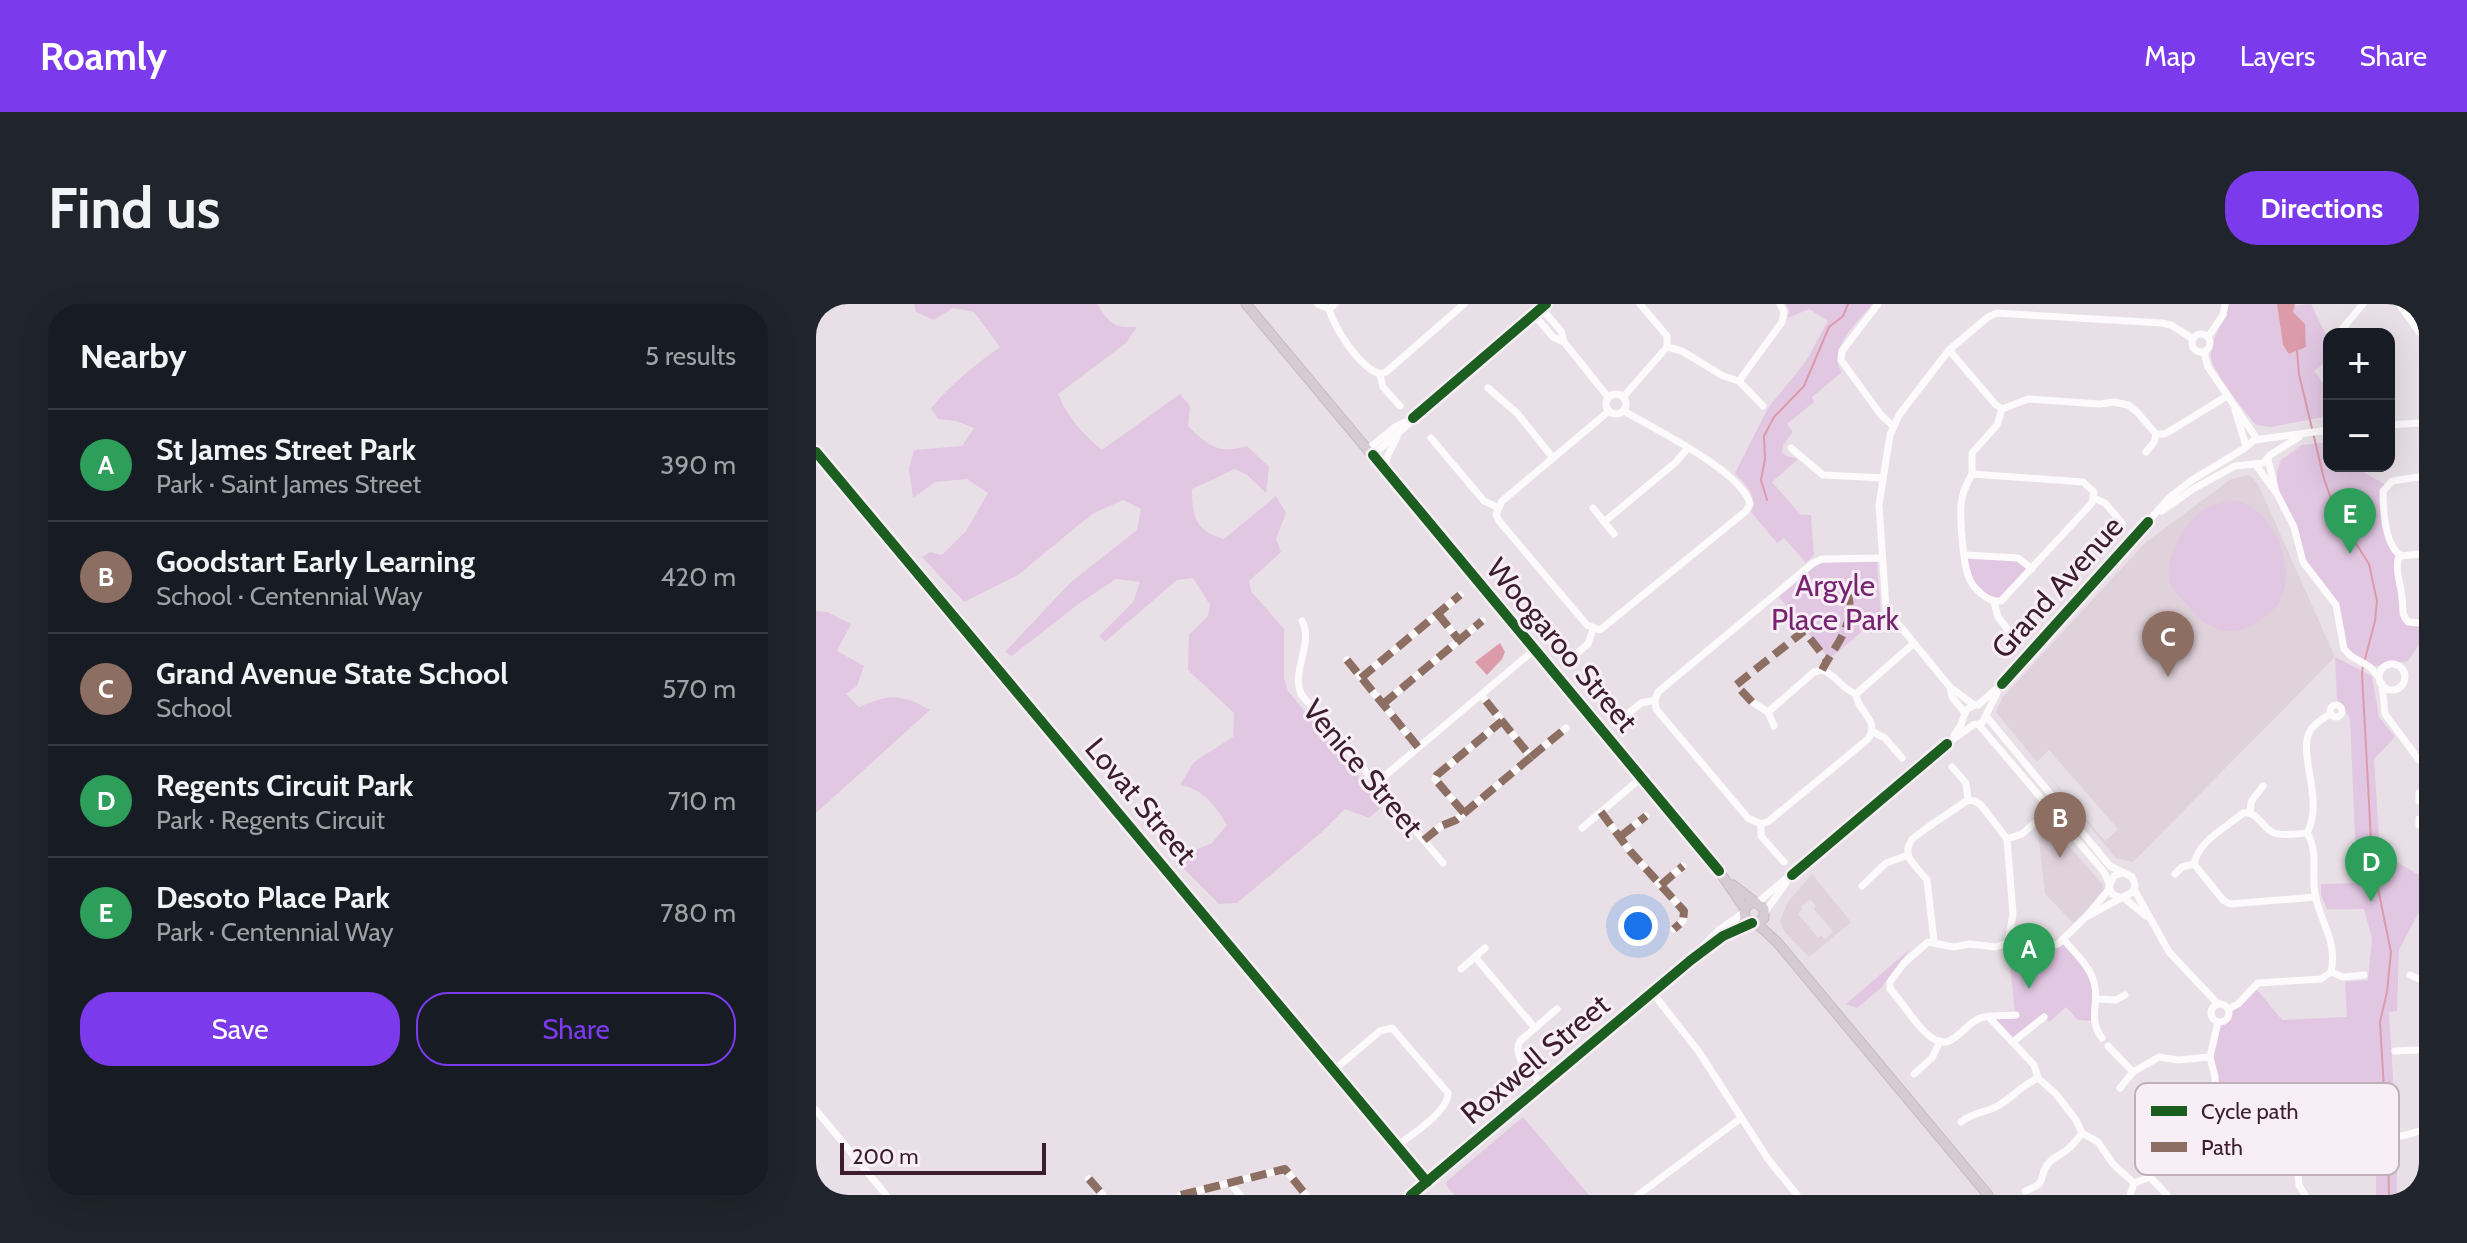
<!DOCTYPE html>
<html lang="en">
<head>
<meta charset="utf-8">
<style>
  :root { --surface:#171b24; --page:#20242c; --text:#f1f3f6; --muted:#9ea1a6; --line:#363941; --accent:#7c3aed }
  body { margin:0; font-family:Cabin,sans-serif; background:var(--page); color:var(--text) }
  .controls { position:absolute; right:24px; top:24px; display:grid; overflow:hidden; border-radius:16px; box-shadow:0 8px 32px #0002 }
  .controls button { width:72px; height:72px; display:grid; place-items:center; padding:0; border:0; border-bottom:2px solid var(--line); background:var(--surface); color:var(--text); font:40px sans-serif }
  .scale { position:absolute; left:24px; bottom:20px; width:206px; box-sizing:border-box; padding-left:8px; border:4px solid #3c1d2f; border-top:0; font-size:22px; line-height:28px; white-space:nowrap; color:#3c1d2f; -webkit-text-stroke:6px #f7eef6; paint-order:stroke }
  .you { position:absolute; left:822px; top:622px; width:28px; height:28px; margin:-20px; border:6px solid #fff; border-radius:50%; background:#1a73e8; box-shadow:0 0 0 12px #1a73e833 }
  .badge { display:grid; place-items:center; width:52px; height:52px; border-radius:50%; background:var(--accent); color:#fff; font-size:26px; font-weight:700 }
  .pin { position:absolute; translate:-50% -66px; filter:drop-shadow(0 2px 4px #0008) }
  .pin::after { content:''; position:absolute; top:42px; width:28px; height:24px; background:inherit; clip-path:polygon(0 0,100% 0,50% 100%) }
  .list { margin:0; padding:0; list-style:none }
  h2 { display:flex; justify-content:space-between; align-items:center; height:104px; margin:0; padding:0 32px; font-size:34px }
  h2 small { font-size:26px; font-weight:400; color:var(--muted) }
  .list li { display:grid; grid-template-columns:52px 1fr auto; gap:24px; align-items:center; box-sizing:border-box; height:112px; padding:0 32px; border-top:2px solid var(--line) }
  .list b { display:block; font-size:30px; white-space:nowrap }
  .list p { margin:0; font-size:26px; white-space:nowrap; color:var(--muted) }
  .list em { font-size:26px; font-style:normal; color:var(--muted) }
  .actions { display:flex; gap:16px; padding:24px 32px }
  .actions a { flex:1; padding:18px 0; border:2px solid var(--accent); border-radius:32px; text-align:center; font-size:28px; color:var(--accent) }
  .actions .main { background:var(--accent); color:#fff }
  .map { position:relative; flex:none; width:1603px; height:891px; overflow:hidden; border-radius:32px }
  header { display:flex; align-items:center; gap:48px; box-sizing:border-box; height:112px; padding:0 40px; background:var(--accent); color:#fff }
  header strong { font-size:38px }
  nav { display:flex; gap:44px; margin-inline-start:auto; font-size:28px }
  .intro { display:flex; align-items:center; justify-content:space-between; box-sizing:border-box; height:192px; padding:0 48px }
  h1 { margin:0; font-size:56px }
  .button { padding:20px 36px; border-radius:32px; background:var(--accent); color:#fff; font-size:28px; font-weight:700 }
  main { display:flex; gap:48px; padding:0 48px }
  aside { flex:1; background:var(--surface); border-radius:32px; box-shadow:0 8px 32px #0002 }
  .map>svg:first-child { display:block }
  .built { fill:#e0d2db; fill-rule:evenodd }
  .green { fill:#e2c7e2 }
  .water { fill:#dc9ba8 }
  .lines { fill:none; stroke-linecap:round; stroke-linejoin:round }
  .stream { stroke:#dc9ba8; stroke-width:2 }
  .major-casing { stroke:#c5bac1; stroke-width:11 }
  .minor { stroke:#fcfafb; stroke-width:7 }
  .major { stroke:#d5cbd1; stroke-width:9 }
  .quiet { stroke:#8d6e63; stroke-width:8; stroke-dasharray:16 8; stroke-linecap:butt }
  .cycleway-casing { stroke:#f7eef6; stroke-width:15 }
  .cycleway { stroke:#1b5e20; stroke-width:10 }
  .labels { text-anchor:middle; dominant-baseline:central; stroke-width:6; stroke-linejoin:round; paint-order:stroke }
  .park-label { font-size:30px; fill:#772471; stroke:#f7eef6 }
  .street-label { font-size:30px; fill:#3c1d2f; stroke:#f7eef6 }
  .key { fill:#f7eef6; stroke:#bfafba; stroke-width:2 }
  .key-label { font-size:22px; fill:#3c1d2f }
</style>
</head>
<body>
<header>
<strong>Roamly</strong>
<nav><a>Map</a><a>Layers</a><a>Share</a></nav>
</header>
<div class="intro"><h1>Find us</h1><a class="button">Directions</a></div>
<main>
<aside>
<h2>Nearby<small>5 results</small></h2>
<ul class="list">
<li><span class="badge" style="background:#2e9e5b">A</span><div><b>St James Street Park</b><p>Park · Saint James Street</p></div><em>390 m</em></li>
<li><span class="badge" style="background:#8d6e63">B</span><div><b>Goodstart Early Learning</b><p>School · Centennial Way</p></div><em>420 m</em></li>
<li><span class="badge" style="background:#8d6e63">C</span><div><b>Grand Avenue State School</b><p>School</p></div><em>570 m</em></li>
<li><span class="badge" style="background:#2e9e5b">D</span><div><b>Regents Circuit Park</b><p>Park · Regents Circuit</p></div><em>710 m</em></li>
<li><span class="badge" style="background:#2e9e5b">E</span><div><b>Desoto Place Park</b><p>Park · Centennial Way</p></div><em>780 m</em></li>
</ul>
<div class="actions"><a class="main">Save</a><a>Share</a></div>
</aside>
<div class="map">
<svg width="1603" height="891" viewBox="0 0 1603 891">
  <rect width="100%" height="100%" fill="#e8e0e6"/>
  <g class="built">
    <path d="M1433 171 1442 180 1519 353 1317 558 1300 554 1180 408 1187 393 1329 239 1415 175ZM1233 446 1302 525 1289 537 1221 458Z"/>
    <polygon points="1232,518 1287,581 1288,587 1257,619 1229,590 1222,527"/>
    <path d="M996 570 1035 618 993 653 968 627 964 617 972 598ZM994 595 1000 602 998 605 1017 628 1009 635 1005 631 1002 634 982 610 986 605 985 602Z"/>
  </g>
  <g class="green">
    <path d="M98 0H281C295 20 296 24 321 23L310 39 242 90C251 113 267 130 286 146L364 90 374 102 372 122C391 141 403 151 431 142L453 163 450 189 431 171 419 165 376 185C376 212 379 227 408 235L460 192 470 209 460 235 465 248 433 277 435 287 468 325V374L472 387 567 502 553 514 529 505 507 527 421 599 403 600 362 559 369 549 395 540 411 521C399 501 387 485 364 481L378 458 417 433 418 409 372 366 373 331 392 312 394 301 377 274 361 276 289 338 283 332 317 298 324 278 300 275 261 301 196 352 189 348 255 278 321 226 325 205 307 196 276 210 202 271 148 298 106 253 114 248 126 251 150 227 172 189 151 175 119 178 97 194 93 165 98 146 146 142 158 124 140 117 122 115 115 104C134 81 160 60 184 43L158 8 137 4 118 16 100 8Z"/>
    <path d="M970 0H1056C1043 17 1009 47 1026 68L996 93 998 98 971 120 977 128 967 141 966 148 970 152 982 155 956 178 985 211H995L998 251 990 259 968 234 961 239 935 208C943 191 930 182 919 169L952 104 990 57 1012 17 993 5 972 14 973 6Z"/>
    <path d="M1413 0H1461L1467 41 1474 50 1490 42C1491 19 1477 17 1477 2L1495 0 1513 37V56L1498 67 1511 84 1513 112 1454 123 1440 121C1430 109 1396 67 1395 53 1394 35 1409 17 1413 0Z"/>
    <polygon points="1513,138 1513,162 1547,162 1547,168 1570,181 1567,200 1582,255 1588,314 1603,319 1603,341 1592,357 1554,363 1532,349 1523,310 1493,268 1478,223 1461,190 1461,168 1465,156 1486,141"/>
    <path d="M1423 196C1430 200 1438 204 1443 209 1468 233 1483 281 1455 308 1423 338 1394 332 1369 298 1364 293 1357 286 1354 279 1346 258 1370 215 1388 205 1398 199 1411 198 1423 196Z"/>
    <polygon points="1149,251 1202,254 1216,265 1192,291 1178,298 1154,276"/>
    <polygon points="1061,258 1065,312 1013,355 963,293 1003,259"/>
    <path d="M0 307 11 308 35 320 21 347 48 362 41 382 30 390 43 403C74 390 83 389 114 406L0 509Z"/>
    <polygon points="1519,353 1556,372 1563,413 1579,433 1558,455 1564,548 1603,571 1603,608 1583,646 1581,707 1573,708 1580,822 1559,824 1558,789 1506,793 1506,833 1479,834 1442,817 1404,805 1395,746 1402,718 1409,716 1413,705 1438,682 1466,716 1531,713 1529,678 1552,676 1556,634 1548,605 1511,605 1505,591 1505,580 1541,579 1534,414 1521,395"/>
    <polygon points="1247,635 1277,677 1277,717 1262,716 1250,703 1233,718 1229,713 1198,737 1173,713 1199,710 1192,639 1236,642"/>
    <polygon points="1094,645 1065,684 1041,704 1030,700"/>
    <polygon points="707,813 773,891 638,891 630,881 631,877"/>
    <polygon points="1581,839 1581,891 1560,891 1560,840"/>
  </g>
  <g class="water">
    <polygon points="1461,0 1479,0 1477,8 1489,20 1490,43 1473,50 1467,41"/>
    <polygon points="684,339 689,348 686,355 671,371 659,358"/>
  </g>
  <g class="lines">
    <g class="stream">
      <polyline points="1481,47 1483,70 1508,175 1519,206 1553,260 1561,297 1559,317 1549,355"/>
      <polyline points="951,196 945,176 949,155 948,132 958,113 988,82 1013,23 1027,12 1032,0"/>
      <polyline points="1547,361 1546,369 1556,555 1575,648 1571,688 1564,718 1570,820"/>
      <polyline points="1572,844 1573,891"/>
    </g>
    <g class="major-casing">
      <g id="major">
        <polyline points="430,0 903,567 929,605"/>
        <path d="M917 581 948 605V614L940 619 930 615C926 607 929 601 938 598"/>
        <polyline points="940,619 961,638 1172,891"/>
      </g>
    </g>
    <g class="minor">
      <polyline points="502,0 513,5 519,0"/>
      <polyline points="824,0 851,32 851,43 866,47 907,72 923,77 966,18 968,8 964,0"/>
      <polyline points="1062,0 1026,47 1025,56 1065,111 1077,122"/>
      <polyline points="1583,0 1603,28"/>
      <path d="M513 5C519 25 543 63 564 70L570 68 648 0"/>
      <polyline points="726,5 745,27 748,38 792,93"/>
      <polyline points="719,12 737,33 748,38"/>
      <circle cx="1385" cy="39" r="9"/>
      <polyline points="1522,30 1547,0"/>
      <polyline points="1392,33 1407,11 1409,0"/>
      <polyline points="1133,46 1179,100 1186,105 1212,95 1284,100 1298,98 1312,101 1321,108 1340,130 1349,130 1411,92"/>
      <polyline points="1388,48 1392,63 1441,135"/>
      <polyline points="564,70 567,83 584,102"/>
      <polyline points="923,77 947,102"/>
      <polyline points="672,84 701,109 737,154"/>
      <circle cx="800" cy="100" r="10"/>
      <polyline points="808,92 851,43"/>
      <polyline points="1419,106 1430,142"/>
      <path d="M793 107 686 197 680 210 683 217 771 321 784 326 930 207 934 200C926 167 838 125 808 107"/>
      <polyline points="1573,121 1603,119"/>
      <polyline points="615,134 668,197 681,203"/>
      <polyline points="975,144 1007,171 1067,174"/>
      <polyline points="552,145 579,123 592,117"/>
      <polyline points="0,148 611,878"/>
      <polyline points="1330,148 1338,138 1340,130"/>
      <polyline points="557,151 730,0"/>
      <polyline points="1452,155 1460,188"/>
      <polyline points="1440,161 1461,190 1478,223 1487,258 1520,301 1528,345 1535,352 1554,363 1562,372"/>
      <polyline points="568,165 571,153 581,133"/>
      <path d="M1156 170 1267 178 1278 188 1276 199 1185 297C1172 299 1156 284 1152 271 1147 257 1144 216 1145 201 1146 190 1150 180 1156 170Z"/>
      <polyline points="1156,170 1156,149 1181,121 1186,105"/>
      <polyline points="1278,194 1289,199 1306,219"/>
      <polyline points="777,204 798,230"/>
      <polyline points="1346,207 1377,185 1419,162 1447,159 1454,151 1483,133"/>
      <polyline points="788,218 860,158 871,145"/>
      <polyline points="1149,251 1202,254 1216,265"/>
      <path d="M1585 252C1569 241 1567 206 1567 187L1576 177 1603 173"/>
      <path d="M1585 252 1582 255C1579 270 1585 279 1586 294 1588 304 1584 309 1592 318L1603 319"/>
      <polyline points="1585,252 1603,250"/>
      <path d="M1065 254 1006 255 997 259 842 388 839 396 840 405 932 514 945 520 953 517 1052 435C1065 416 1041 408 1040 390L1097 340"/>
      <polyline points="1178,298 1182,313 1199,335"/>
      <polyline points="622,310 643,336"/>
      <path d="M486 317C498 339 475 367 485 390L553 471 566 478 568 489 627 559"/>
      <polyline points="531,356 602,443"/>
      <polyline points="753,356 772,340 777,325"/>
      <circle cx="1576" cy="373" r="13"/>
      <polyline points="545,374 644,291"/>
      <polyline points="1566,380 1569,410 1603,456"/>
      <polyline points="1134,383 1136,393 1149,409"/>
      <polyline points="936,398 952,408 958,422"/>
      <polyline points="567,400 666,317"/>
      <circle cx="1520" cy="407" r="6"/>
      <polyline points="1158,401 1134,383 1070,305 1063,201 1074,131 1083,111 1133,46 1172,13 1181,9 1345,19 1355,21 1377,35"/>
      <polyline points="1162,401 1186,380 1353,194 1376,176 1429,144 1438,136 1513,126"/>
      <path d="M952 408 998 368 1006 366C1021 371 1024 384 1040 390"/>
      <polyline points="1170,412 1294,562 1316,573 1319,581 1317,588 1305,594 1296,590 1293,582 1298,572 1305,569"/>
      <polyline points="803,417 825,399 839,396"/>
      <polyline points="1163,421 1288,568 1293,579"/>
      <polyline points="1057,428 1069,434 1086,454"/>
      <polyline points="1138,431 1145,421 1150,406 1159,401"/>
      <polyline points="715,453 750,424"/>
      <polyline points="1136,463 1150,479 1152,496"/>
      <polyline points="566,478 571,470 718,346"/>
      <polyline points="1603,489 1603,497"/>
      <polyline points="785,508 814,547 868,607 867,617 858,625"/>
      <polyline points="1434,508 1435,498 1447,482"/>
      <polyline points="648,509 619,475 621,471 686,417"/>
      <polyline points="1603,515 1603,521"/>
      <polyline points="945,520 945,532 968,558"/>
      <polyline points="766,524 825,474"/>
      <path d="M1491 529C1481 530 1467 532 1458 529 1445 524 1443 507 1427 509 1411 523 1382 537 1378 560L1407 596 1414 600 1500 593"/>
      <path d="M1491 529C1509 496 1481 450 1494 427 1498 419 1507 415 1514 410"/>
      <polyline points="805,532 830,512"/>
      <polyline points="1191,535 1206,530 1223,515"/>
      <polyline points="608,536 625,522 640,516 715,453 665,391"/>
      <polyline points="1359,570 1366,563 1378,560"/>
      <polyline points="845,581 867,562"/>
      <polyline points="1046,582 1070,559 1092,551"/>
      <polyline points="1318,585 1353,648 1402,700"/>
      <polyline points="1308,594 1330,612"/>
      <polyline points="941,599 1131,440 1157,421 1166,419 1181,389"/>
      <polyline points="949,608 970,579"/>
      <polyline points="1274,611 1305,594"/>
      <path d="M1247 635C1258 648 1273 661 1278 678 1284 699 1271 715 1286 734"/>
      <polyline points="1118,637 1111,576 1095,557 1092,551 1092,543 1096,535 1115,521 1152,496 1159,497 1165,501 1191,535 1197,610 1192,639"/>
      <polyline points="881,648 903,626 928,608"/>
      <polyline points="659,653 719,724"/>
      <polyline points="645,665 669,644"/>
      <polyline points="1515,668 1527,673 1548,671"/>
      <polyline points="1594,671 1603,675"/>
      <polyline points="836,688 883,748 952,855 981,891"/>
      <polyline points="1281,695 1300,696 1309,691"/>
      <circle cx="1404" cy="709" r="9"/>
      <path d="M1413 705 1422 700 1442 679 1505 675 1515 668C1522 637 1504 618 1499 590 1495 569 1503 548 1491 529"/>
      <path d="M1200 711C1190 712 1178 711 1168 713 1146 717 1137 755 1110 729 1097 717 1087 699 1074 685V678L1088 659 1112 638 1138 643 1153 640 1180 643 1192 639 1213 643 1236 642 1242 640 1272 611 1293 585"/>
      <polyline points="1173,713 1218,761 1222,774 1240,790 1260,816 1266,829 1282,838 1297,860 1318,879"/>
      <path d="M1402 718 1394 753 1399 773 1400 798 1404 805 1442 817 1472 833 1479 834C1517 829 1566 842 1603 827"/>
      <polyline points="1198,737 1228,713"/>
      <polyline points="1292,742 1317,768 1343,753 1362,756 1394,753"/>
      <polyline points="1579,747 1603,746"/>
      <path d="M518 766 564 727 576 724 632 789C633 807 595 831 581 842"/>
      <polyline points="1098,770 1116,754 1124,737"/>
      <path d="M726 780C716 768 695 754 704 737L741 705"/>
      <polyline points="1304,784 1317,768"/>
      <polyline points="0,806 70,891"/>
      <path d="M1145 818C1158 808 1167 809 1180 803 1195 795 1206 781 1222 774"/>
      <polyline points="1479,834 1483,881 1489,891"/>
      <polyline points="1334,873 1351,891"/>
      <polyline points="273,875 287,891"/>
      <polyline points="414,879 424,891"/>
      <path d="M1209 887C1233 879 1221 874 1232 860 1237 853 1247 850 1253 844 1258 840 1262 834 1266 829"/>
      <polyline points="365,891 469,865 490,891"/>
      <polyline points="595,891 875,656 907,632 936,619"/>
      <polyline points="822,891 925,814"/>
      <polyline points="1314,891 1318,879 1334,873 1342,859 1382,829 1404,805"/>
    </g>
    <use href="#major" class="major"/>
    <g class="quiet">
      <polyline points="622,310 643,336"/>
      <polyline points="531,356 602,443"/>
      <path d="M1006 366C1019 341 1040 321 1032 291"/>
      <polyline points="545,374 644,291"/>
      <polyline points="936,398 920,381 988,327 1011,356"/>
      <polyline points="567,400 666,317"/>
      <polyline points="715,453 750,424"/>
      <polyline points="785,508 814,547 868,607 867,617 858,625"/>
      <polyline points="648,509 619,475 621,471 686,417"/>
      <polyline points="805,532 830,512"/>
      <polyline points="608,536 625,522 640,516 715,453 665,391"/>
      <polyline points="845,581 867,562"/>
      <polyline points="273,875 287,891"/>
      <polyline points="365,891 469,865 490,891"/>
    </g>
    <g class="cycleway-casing">
      <g id="cycleway">
        <polyline points="597,114 730,0"/>
        <polyline points="0,148 611,878"/>
        <polyline points="557,151 903,567"/>
        <polyline points="1186,380 1332,218"/>
        <polyline points="976,571 1131,440"/>
        <polyline points="595,891 875,656 907,632 936,619"/>
      </g>
    </g>
    <use href="#cycleway" class="cycleway"/>
  </g>
  <g class="labels">
    <g class="park-label">
      <text x="1019" y="281">Argyle<tspan x="1019" dy="34">Place Park</tspan></text>
    </g>
    <g class="street-label">
      <text transform="translate(1241 283) rotate(-48)">Grand Avenue</text>
      <text transform="translate(746 341) rotate(50)">Woogaroo Street</text>
      <text transform="translate(547 464) rotate(50)">Venice Street</text>
      <text transform="translate(325 497) rotate(50)">Lovat Street</text>
      <text transform="translate(719 755) rotate(-40)">Roxwell Street</text>
    </g>
  </g>
  <rect x="1319" y="779" width="264" height="92" rx="12" class="key"/>
  <rect x="1335" y="802" width="36" height="10" fill="#1b5e20"/>
  <rect x="1335" y="838" width="36" height="10" fill="#8d6e63"/>
  <g class="key-label">
    <text x="1385" y="815">Cycle path</text>
    <text x="1385" y="851">Path</text>
  </g>
</svg>
<div class="controls">
<button>+</button>
<button>−</button>
</div>
<div class="scale">200 m</div>
<div class="you"></div>
<div class="pin badge" style="left:1213px;top:685px;background:#2e9e5b">A</div>
<div class="pin badge" style="left:1244px;top:554px;background:#8d6e63">B</div>
<div class="pin badge" style="left:1352px;top:373px;background:#8d6e63">C</div>
<div class="pin badge" style="left:1555px;top:598px;background:#2e9e5b">D</div>
<div class="pin badge" style="left:1534px;top:250px;background:#2e9e5b">E</div>
</div>
</main>
</body>
</html>
